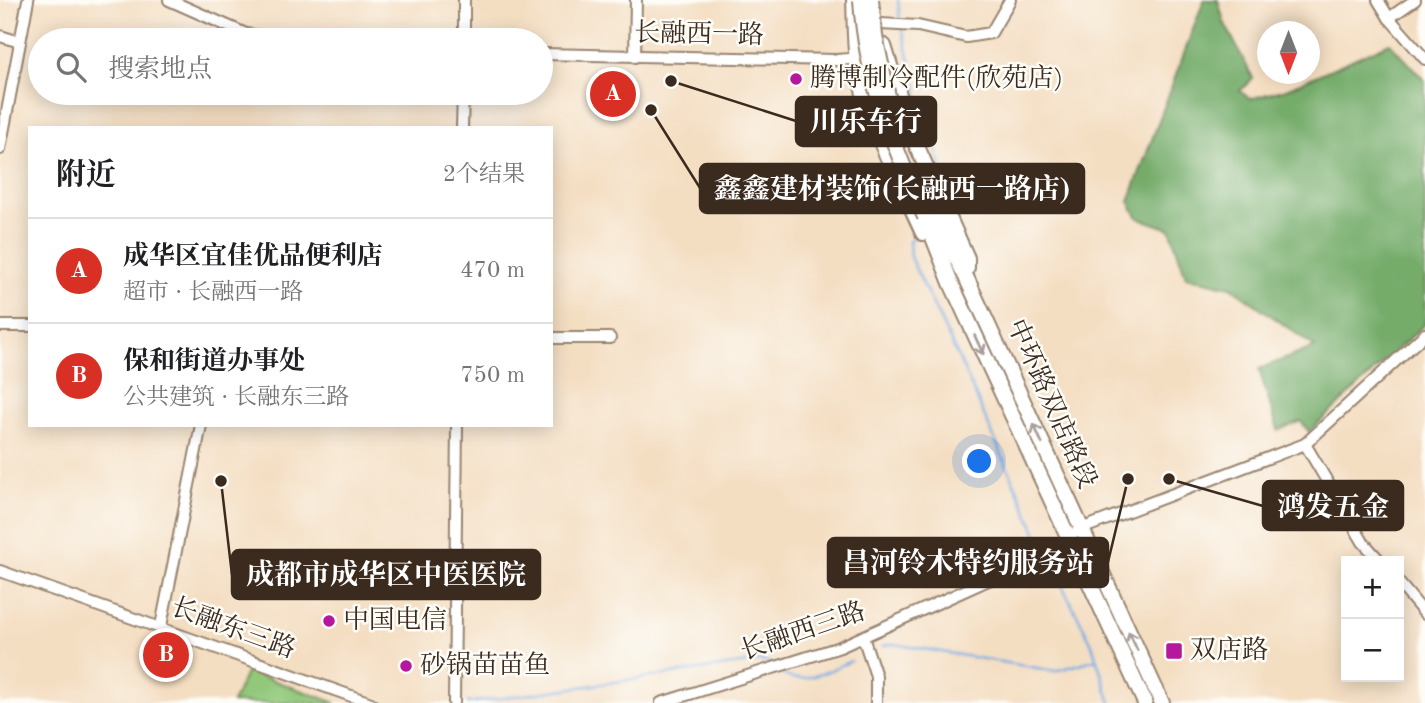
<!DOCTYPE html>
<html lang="zh">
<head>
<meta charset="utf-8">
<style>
  :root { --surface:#fff; --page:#f6f6f6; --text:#202124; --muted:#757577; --line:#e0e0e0; --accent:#d93025 }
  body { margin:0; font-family:"Old Standard TT","Noto Serif SC",serif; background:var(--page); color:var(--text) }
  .controls { position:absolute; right:21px; bottom:21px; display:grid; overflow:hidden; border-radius:0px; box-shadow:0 4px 18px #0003 }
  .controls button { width:63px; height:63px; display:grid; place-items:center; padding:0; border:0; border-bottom:2px solid var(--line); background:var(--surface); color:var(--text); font:35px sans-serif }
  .compass { position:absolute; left:1257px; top:21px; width:63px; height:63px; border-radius:50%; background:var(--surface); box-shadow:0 4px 18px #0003; rotate:180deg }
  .you { position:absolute; left:980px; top:462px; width:24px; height:24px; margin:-18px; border:5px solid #fff; border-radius:50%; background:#1a73e8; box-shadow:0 0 0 10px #1a73e833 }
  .badge { display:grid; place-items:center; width:46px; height:46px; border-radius:50%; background:var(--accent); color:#fff; font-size:23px; font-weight:700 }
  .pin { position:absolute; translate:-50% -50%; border:4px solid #fff; box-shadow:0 2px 7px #0006 }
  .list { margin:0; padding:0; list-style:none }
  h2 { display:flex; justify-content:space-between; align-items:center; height:91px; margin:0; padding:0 28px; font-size:30px }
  h2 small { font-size:23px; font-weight:400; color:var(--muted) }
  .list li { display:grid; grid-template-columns:46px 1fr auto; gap:21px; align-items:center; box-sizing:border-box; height:105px; padding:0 28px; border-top:2px solid var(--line) }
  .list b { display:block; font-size:26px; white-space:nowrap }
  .list p { margin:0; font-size:23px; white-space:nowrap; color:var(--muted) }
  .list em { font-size:23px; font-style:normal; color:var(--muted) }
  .icon { flex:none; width:38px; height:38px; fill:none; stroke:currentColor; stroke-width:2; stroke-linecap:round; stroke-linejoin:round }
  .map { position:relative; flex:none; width:1425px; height:703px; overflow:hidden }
  .search { position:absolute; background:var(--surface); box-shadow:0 4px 18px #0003; left:28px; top:28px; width:525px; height:77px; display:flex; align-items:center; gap:18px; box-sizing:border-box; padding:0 24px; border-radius:38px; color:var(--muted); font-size:26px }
  .panel { position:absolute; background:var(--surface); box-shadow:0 4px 18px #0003; left:28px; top:126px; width:525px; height:301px; border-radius:0px }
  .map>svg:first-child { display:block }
  .green { fill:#91c87a; stroke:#66794c; stroke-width:2 }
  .forest { fill:#74ac6a; stroke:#586b44; stroke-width:2 }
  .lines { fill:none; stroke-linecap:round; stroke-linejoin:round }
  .stream { stroke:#72a9e1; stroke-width:2.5 }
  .minor-casing { stroke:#988470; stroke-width:14 }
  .major-casing { stroke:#988470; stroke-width:18 }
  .minor { stroke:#fff; stroke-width:10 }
  .major { stroke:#fff; stroke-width:14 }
  .major-bridge-casing { stroke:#988470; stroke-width:18; stroke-linecap:butt }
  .major-bridge { stroke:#fff; stroke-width:14 }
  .oneway { stroke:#a79f9a }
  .poi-dot { fill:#b5179e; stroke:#fdfcf7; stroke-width:2.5 }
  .labels { text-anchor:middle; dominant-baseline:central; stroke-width:5; stroke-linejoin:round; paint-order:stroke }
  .street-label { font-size:26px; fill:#3b2a1e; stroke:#fdfcf7 }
  .poi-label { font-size:26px; fill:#3b2a1e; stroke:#fdfcf7; text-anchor:start }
  .leader { fill:none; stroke:#3b2a1e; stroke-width:2.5 }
  .callout-dot { fill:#3b2a1e; stroke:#fdfcf7; stroke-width:2.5 }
  .callout { fill:#3b2a1e; stroke:#3b2a1e; stroke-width:2.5 }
  .callout-label { font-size:28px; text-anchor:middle; font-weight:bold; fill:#fff }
</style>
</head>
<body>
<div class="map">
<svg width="1425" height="703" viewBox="0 0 1425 703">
  <rect width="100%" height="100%" fill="#fdfcf7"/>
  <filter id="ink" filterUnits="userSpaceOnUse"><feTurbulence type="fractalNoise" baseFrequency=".0143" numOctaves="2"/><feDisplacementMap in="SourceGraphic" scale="14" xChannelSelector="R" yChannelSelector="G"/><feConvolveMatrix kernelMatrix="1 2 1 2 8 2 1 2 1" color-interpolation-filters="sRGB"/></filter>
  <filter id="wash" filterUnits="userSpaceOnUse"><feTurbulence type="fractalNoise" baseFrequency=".00686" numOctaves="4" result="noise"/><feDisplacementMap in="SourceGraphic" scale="28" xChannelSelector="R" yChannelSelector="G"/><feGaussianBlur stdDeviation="1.57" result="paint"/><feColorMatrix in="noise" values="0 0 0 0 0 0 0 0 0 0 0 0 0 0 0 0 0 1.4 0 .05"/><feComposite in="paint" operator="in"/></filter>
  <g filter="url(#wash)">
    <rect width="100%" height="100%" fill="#f4dec2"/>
    <polygon class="green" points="247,671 336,703 232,703"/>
    <polygon class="forest" points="1204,0 1218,0 1224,22 1253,78 1240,91 1250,99 1286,89 1390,43 1425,81 1425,324 1309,432 1301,421 1278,430 1259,369 1315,347 1231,287 1186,277 1170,229 1138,218 1129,201"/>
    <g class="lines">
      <g class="stream">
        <polyline points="898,0 900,21"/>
        <polyline points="902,28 918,93 955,210"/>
        <polyline points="913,238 909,241 910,257 960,361 1045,552"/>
        <polyline points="1048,558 1091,642 1111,703"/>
        <polyline points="883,646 894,644 1055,671 1097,659"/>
        <path d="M779 671C797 690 832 669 851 661"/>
        <polyline points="468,703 748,663 761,661 771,663"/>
      </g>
    </g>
  </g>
  <g filter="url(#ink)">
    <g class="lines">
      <g class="minor-casing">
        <g id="minor">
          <polyline points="169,0 246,34 286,40"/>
          <polyline points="464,0 464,40"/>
          <polyline points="1378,0 1389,18 1425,59"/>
          <polyline points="1389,18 1415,0"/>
          <polyline points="880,24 918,26 966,37 991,33 1010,0"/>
          <polyline points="0,36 20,42"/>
          <polyline points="541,54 836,60 863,58"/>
          <polyline points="635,57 636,0"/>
          <polyline points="462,128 463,93"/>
          <polyline points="0,149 28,0"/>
          <polyline points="0,326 30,326"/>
          <polyline points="551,338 610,338"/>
          <polyline points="1305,444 1363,542 1380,561"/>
          <polyline points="0,571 371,703"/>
          <polyline points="1399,583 1425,614"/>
          <polyline points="161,626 201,425"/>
          <polyline points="863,637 876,676 876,703"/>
          <polyline points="454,703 457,425"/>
          <polyline points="661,703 840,647 1055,550 1067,538 1081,529 1305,444 1425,334"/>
        </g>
      </g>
      <g class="major-casing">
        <g id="major">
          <path d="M854 0C855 20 854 40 857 60 865 121 898 177 923 233"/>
          <polyline points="884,46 910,131 967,258 967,268"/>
          <polyline points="933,213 966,277 1162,703"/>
          <polyline points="925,217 951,283 1145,703"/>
        </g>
      </g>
      <use href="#minor" class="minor"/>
      <use href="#major" class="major"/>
      <g class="major-bridge-casing">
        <g id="major-bridge">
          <path d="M861 0C866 81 893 144 925 217"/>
          <polyline points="871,0 875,36 889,101"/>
        </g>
      </g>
      <use href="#major-bridge" class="major-bridge"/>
    </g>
    <defs><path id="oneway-shaft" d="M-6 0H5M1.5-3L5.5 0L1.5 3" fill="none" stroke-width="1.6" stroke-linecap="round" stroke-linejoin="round" transform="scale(1.75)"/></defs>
    <g class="oneway">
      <use href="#oneway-shaft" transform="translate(979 345) rotate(65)"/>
      <use href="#oneway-shaft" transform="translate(1038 434) rotate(-114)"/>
      <use href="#oneway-shaft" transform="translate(1133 641) rotate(-115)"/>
    </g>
  </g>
  <g class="poi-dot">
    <circle cx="796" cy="79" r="7"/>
    <circle cx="329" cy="621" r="7"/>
    <rect x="1165" y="642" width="18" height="18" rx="3.5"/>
    <circle cx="406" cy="666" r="7"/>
  </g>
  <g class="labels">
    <g class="street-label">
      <text transform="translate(699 35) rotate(1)">长融西一路</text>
      <text transform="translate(1051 404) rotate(66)">中环路双店路段</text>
      <text transform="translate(233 629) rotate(20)">长融东三路</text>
      <text transform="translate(803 632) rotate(-19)">长融西三路</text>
    </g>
    <g class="poi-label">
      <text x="810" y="79">腾博制冷配件(欣苑店)</text>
      <text x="343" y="621">中国电信</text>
      <text x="1190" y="651">双店路</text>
      <text x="420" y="666">砂锅苗苗鱼</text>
    </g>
  </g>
  <path class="leader" d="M671 81L796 121M651 110L700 188M1169 479L1263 506M1128 479L1108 562M221 481L232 575"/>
  <g class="callout-dot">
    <circle cx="671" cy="81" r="7"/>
    <circle cx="651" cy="110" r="7"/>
    <circle cx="1169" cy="479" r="7"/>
    <circle cx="1128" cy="479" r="7"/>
    <circle cx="221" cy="481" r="7"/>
  </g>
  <g class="callout">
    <rect x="796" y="97" width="140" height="49" rx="7"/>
    <rect x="700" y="164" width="384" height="49" rx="7"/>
    <rect x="1263" y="481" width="140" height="49" rx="7"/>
    <rect x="828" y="538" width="280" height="49" rx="7"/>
    <rect x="232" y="550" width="308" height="49" rx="7"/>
  </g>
  <g class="callout-label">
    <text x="866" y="131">川乐车行</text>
    <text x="892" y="198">鑫鑫建材装饰(长融西一路店)</text>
    <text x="1333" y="516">鸿发五金</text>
    <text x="968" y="572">昌河铃木特约服务站</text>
    <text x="386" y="584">成都市成华区中医医院</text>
  </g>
</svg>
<div class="controls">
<button>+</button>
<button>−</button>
</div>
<svg class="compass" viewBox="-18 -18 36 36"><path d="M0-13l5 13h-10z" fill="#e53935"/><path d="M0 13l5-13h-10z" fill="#757577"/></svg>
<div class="you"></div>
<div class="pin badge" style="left:613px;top:94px">A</div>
<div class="pin badge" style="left:166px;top:655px">B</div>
<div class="search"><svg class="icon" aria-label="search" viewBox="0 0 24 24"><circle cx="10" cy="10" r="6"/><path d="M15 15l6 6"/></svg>搜索地点</div>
<section class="panel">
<h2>附近<small>2个结果</small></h2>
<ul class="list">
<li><span class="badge">A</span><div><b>成华区宜佳优品便利店</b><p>超市 · 长融西一路</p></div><em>470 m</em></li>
<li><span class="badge">B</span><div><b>保和街道办事处</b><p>公共建筑 · 长融东三路</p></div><em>750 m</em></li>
</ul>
</section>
</div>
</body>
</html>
